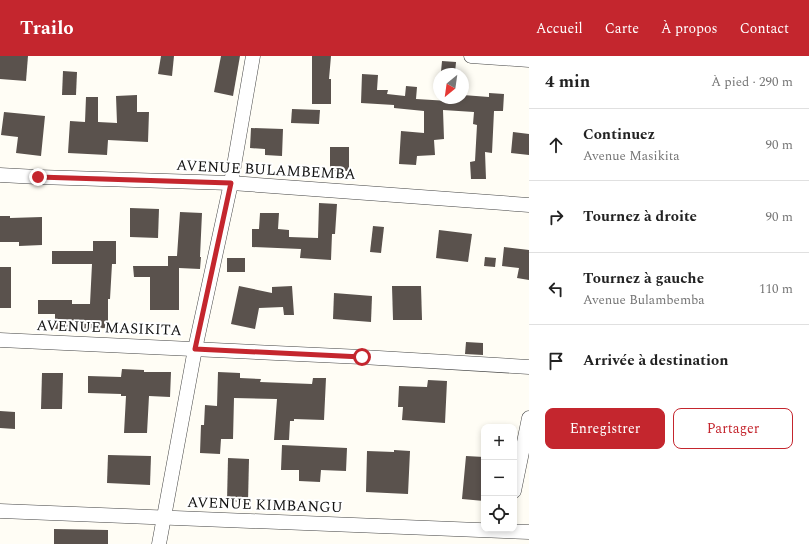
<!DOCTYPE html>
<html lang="fr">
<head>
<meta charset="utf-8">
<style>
  :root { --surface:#fff; --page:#f6f6f6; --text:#222; --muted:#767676; --line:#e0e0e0; --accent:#c4262e }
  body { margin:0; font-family:Spectral,serif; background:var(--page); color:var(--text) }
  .controls { position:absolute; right:12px; bottom:12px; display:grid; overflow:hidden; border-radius:8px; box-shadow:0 2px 6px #0003 }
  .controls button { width:36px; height:36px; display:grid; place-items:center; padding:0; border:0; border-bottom:1px solid var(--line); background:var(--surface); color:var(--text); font:20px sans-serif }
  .compass { position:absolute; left:433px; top:12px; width:36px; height:36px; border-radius:50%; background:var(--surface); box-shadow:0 2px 6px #0003; rotate:209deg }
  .stop { position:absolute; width:12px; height:12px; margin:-9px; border:3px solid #c4262e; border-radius:50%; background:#fff }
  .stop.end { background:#c4262e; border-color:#fff; box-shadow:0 1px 4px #0008 }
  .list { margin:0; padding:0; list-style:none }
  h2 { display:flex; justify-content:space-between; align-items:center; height:52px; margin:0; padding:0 16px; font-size:17px }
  h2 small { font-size:13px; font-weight:400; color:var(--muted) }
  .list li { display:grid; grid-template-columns:26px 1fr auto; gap:12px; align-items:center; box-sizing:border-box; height:72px; padding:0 16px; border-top:1px solid var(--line) }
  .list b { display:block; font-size:15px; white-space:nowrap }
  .list p { margin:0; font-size:13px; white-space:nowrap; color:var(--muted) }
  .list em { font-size:13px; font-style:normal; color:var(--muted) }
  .actions { display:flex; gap:8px; padding:12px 16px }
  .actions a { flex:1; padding:9px 0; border:1px solid var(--accent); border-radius:8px; text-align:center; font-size:14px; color:var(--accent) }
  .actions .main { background:var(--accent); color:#fff }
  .icon { flex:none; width:22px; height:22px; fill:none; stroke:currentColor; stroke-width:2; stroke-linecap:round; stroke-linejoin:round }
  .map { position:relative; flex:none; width:529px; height:488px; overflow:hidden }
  header { display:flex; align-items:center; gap:24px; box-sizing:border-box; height:56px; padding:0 20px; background:var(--accent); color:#fff }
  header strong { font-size:19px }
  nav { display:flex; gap:22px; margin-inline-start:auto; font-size:14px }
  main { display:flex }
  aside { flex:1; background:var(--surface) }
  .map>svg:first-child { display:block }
  .building { fill:#5a524d }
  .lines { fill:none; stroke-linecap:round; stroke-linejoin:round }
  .street-casing { stroke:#444; stroke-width:15 }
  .street { stroke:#fff; stroke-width:14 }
  .route { stroke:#c4262e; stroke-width:5 }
  .labels { text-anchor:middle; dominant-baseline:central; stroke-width:4; stroke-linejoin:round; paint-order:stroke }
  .street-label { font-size:15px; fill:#111; stroke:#fff }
</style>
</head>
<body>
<header>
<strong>Trailo</strong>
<nav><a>Accueil</a><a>Carte</a><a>À propos</a><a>Contact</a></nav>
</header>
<main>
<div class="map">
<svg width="529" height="488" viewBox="0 0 529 488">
  <rect width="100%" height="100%" fill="#fffdf5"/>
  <g class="building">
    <polygon points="0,0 28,0 26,25 0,23"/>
    <polygon points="161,0 174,0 172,20 158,18"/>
    <polygon points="221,0 240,0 233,40 214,36"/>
    <polygon points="312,0 331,0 329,23 331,23 331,48 312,48"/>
    <polygon points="442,5 456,6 455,17 441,16"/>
    <polygon points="63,15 77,16 76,39 62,39"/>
    <polygon points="362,18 378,19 377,34 388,34 387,38 405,40 406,30 417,31 416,43 449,45 449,42 463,42 463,39 489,41 489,37 504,38 503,55 494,55 492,97 485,96 486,123 471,123 470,106 475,105 477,69 473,68 474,56 443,54 444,83 434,84 435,99 417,100 416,109 399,108 401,75 424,77 424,55 394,52 394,49 361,47"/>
    <polygon points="137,39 137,56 149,56 148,86 108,84 107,99 68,97 70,65 85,66 86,41 98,41 98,66 117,67 116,40"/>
    <polygon points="292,53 320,54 319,68 291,67"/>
    <polygon points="4,56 45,60 41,100 16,97 18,81 1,79"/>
    <polygon points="251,72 283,73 282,100 265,99 265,93 250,92"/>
    <polygon points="513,76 529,78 529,99 511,97"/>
    <rect x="330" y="91" width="19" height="24"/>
    <polygon points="319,147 337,148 335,178 332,178 331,204 300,202 301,193 252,191 252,173 259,173 260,157 279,157 278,173 289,174 289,181 318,182"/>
    <polygon points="130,152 159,153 158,182 130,181"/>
    <polygon points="180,156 202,157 200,201 201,201 200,213 179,212 179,254 150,254 150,221 134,221 133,210 168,210 168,200 177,200"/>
    <polygon points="0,160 10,160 10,162 42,161 42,189 19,190 19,186 0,186"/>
    <polygon points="373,170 384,171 381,197 370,196"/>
    <polygon points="439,174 472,178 468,206 436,202"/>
    <polygon points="93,185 116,185 116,208 112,208 110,243 108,243 108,272 55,273 55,258 38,258 38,244 72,244 72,248 90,248 92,208 52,208 52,195 93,195"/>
    <polygon points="504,191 529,194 529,224 517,222 519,212 502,210"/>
    <polygon points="485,201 496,202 495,211 484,210"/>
    <rect x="227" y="202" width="18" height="14"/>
    <rect x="0" y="211" width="11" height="41"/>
    <polygon points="239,230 272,237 272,231 292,230 294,259 284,259 283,251 259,252 255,273 231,268"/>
    <polygon points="392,230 421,230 422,264 393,264"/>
    <polygon points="334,237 372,240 371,266 333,263"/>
    <polygon points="466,286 483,287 483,299 465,298"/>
    <polygon points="122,313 144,314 144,316 171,316 170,341 149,340 147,377 124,377 126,340 121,340 121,338 88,337 88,320 121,321"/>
    <polygon points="218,316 240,317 240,322 261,323 260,326 312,328 313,322 326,322 324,364 294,363 294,365 290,365 289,384 274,384 277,343 234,342 233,383 221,383 220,398 200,397 201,369 204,369 205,349 217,350"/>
    <polygon points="42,317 63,317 62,353 41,353"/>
    <polygon points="428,324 447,325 445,367 402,364 403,351 398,351 399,330 427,331"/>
    <polygon points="0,355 15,356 15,373 0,372"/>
    <polygon points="282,389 347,392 346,415 321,414 320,426 299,425 299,414 281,414"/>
    <polygon points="394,394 410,395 408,438 366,436 367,395 394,396"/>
    <polygon points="108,399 151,400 150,429 107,427"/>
    <polygon points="466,400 484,401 484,445 462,443"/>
    <polygon points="228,402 249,403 248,446 227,445"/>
    <polygon points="54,473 108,474 108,488 54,488"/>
  </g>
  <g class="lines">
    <g class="street-casing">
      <g id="street">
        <polyline points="471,0 529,4"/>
        <polyline points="0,119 38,121 231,127 529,149"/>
        <polyline points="0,284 362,301 529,311"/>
        <polyline points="514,435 529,362"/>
        <polyline points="0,455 529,476"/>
        <polyline points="159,488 195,293 231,127 253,0"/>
      </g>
    </g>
    <use href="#street" class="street"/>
  </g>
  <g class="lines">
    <polyline class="route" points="38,121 231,127 195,293 362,301"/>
  </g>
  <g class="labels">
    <g class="street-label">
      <text transform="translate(266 114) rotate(3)">AVENUE BULAMBEMBA</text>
      <text transform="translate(109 272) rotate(2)">AVENUE MASIKITA</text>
      <text transform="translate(265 449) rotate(2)">AVENUE KIMBANGU</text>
    </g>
  </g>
</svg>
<div class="controls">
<button>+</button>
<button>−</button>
<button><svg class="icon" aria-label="locate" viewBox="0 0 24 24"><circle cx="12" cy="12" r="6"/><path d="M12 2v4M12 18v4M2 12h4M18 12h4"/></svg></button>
</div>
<svg class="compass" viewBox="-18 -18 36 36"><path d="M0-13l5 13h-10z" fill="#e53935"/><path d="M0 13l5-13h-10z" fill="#767676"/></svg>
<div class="stop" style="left:362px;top:301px"></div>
<div class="stop end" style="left:38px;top:121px"></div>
</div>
<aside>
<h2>4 min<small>À pied · 290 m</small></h2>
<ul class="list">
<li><svg class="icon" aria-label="ahead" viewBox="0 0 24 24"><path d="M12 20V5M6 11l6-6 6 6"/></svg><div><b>Continuez</b><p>Avenue Masikita</p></div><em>90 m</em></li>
<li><svg class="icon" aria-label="right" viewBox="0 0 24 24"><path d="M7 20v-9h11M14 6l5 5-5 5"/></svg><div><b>Tournez à droite</b></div><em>90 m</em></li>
<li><svg class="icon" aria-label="left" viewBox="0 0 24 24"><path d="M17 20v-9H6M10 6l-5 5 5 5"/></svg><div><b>Tournez à gauche</b><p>Avenue Bulambemba</p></div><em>110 m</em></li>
<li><svg class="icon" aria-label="arrive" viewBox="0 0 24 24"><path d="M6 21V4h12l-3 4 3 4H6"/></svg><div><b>Arrivée à destination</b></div></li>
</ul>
<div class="actions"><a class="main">Enregistrer</a><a>Partager</a></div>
</aside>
</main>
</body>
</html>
